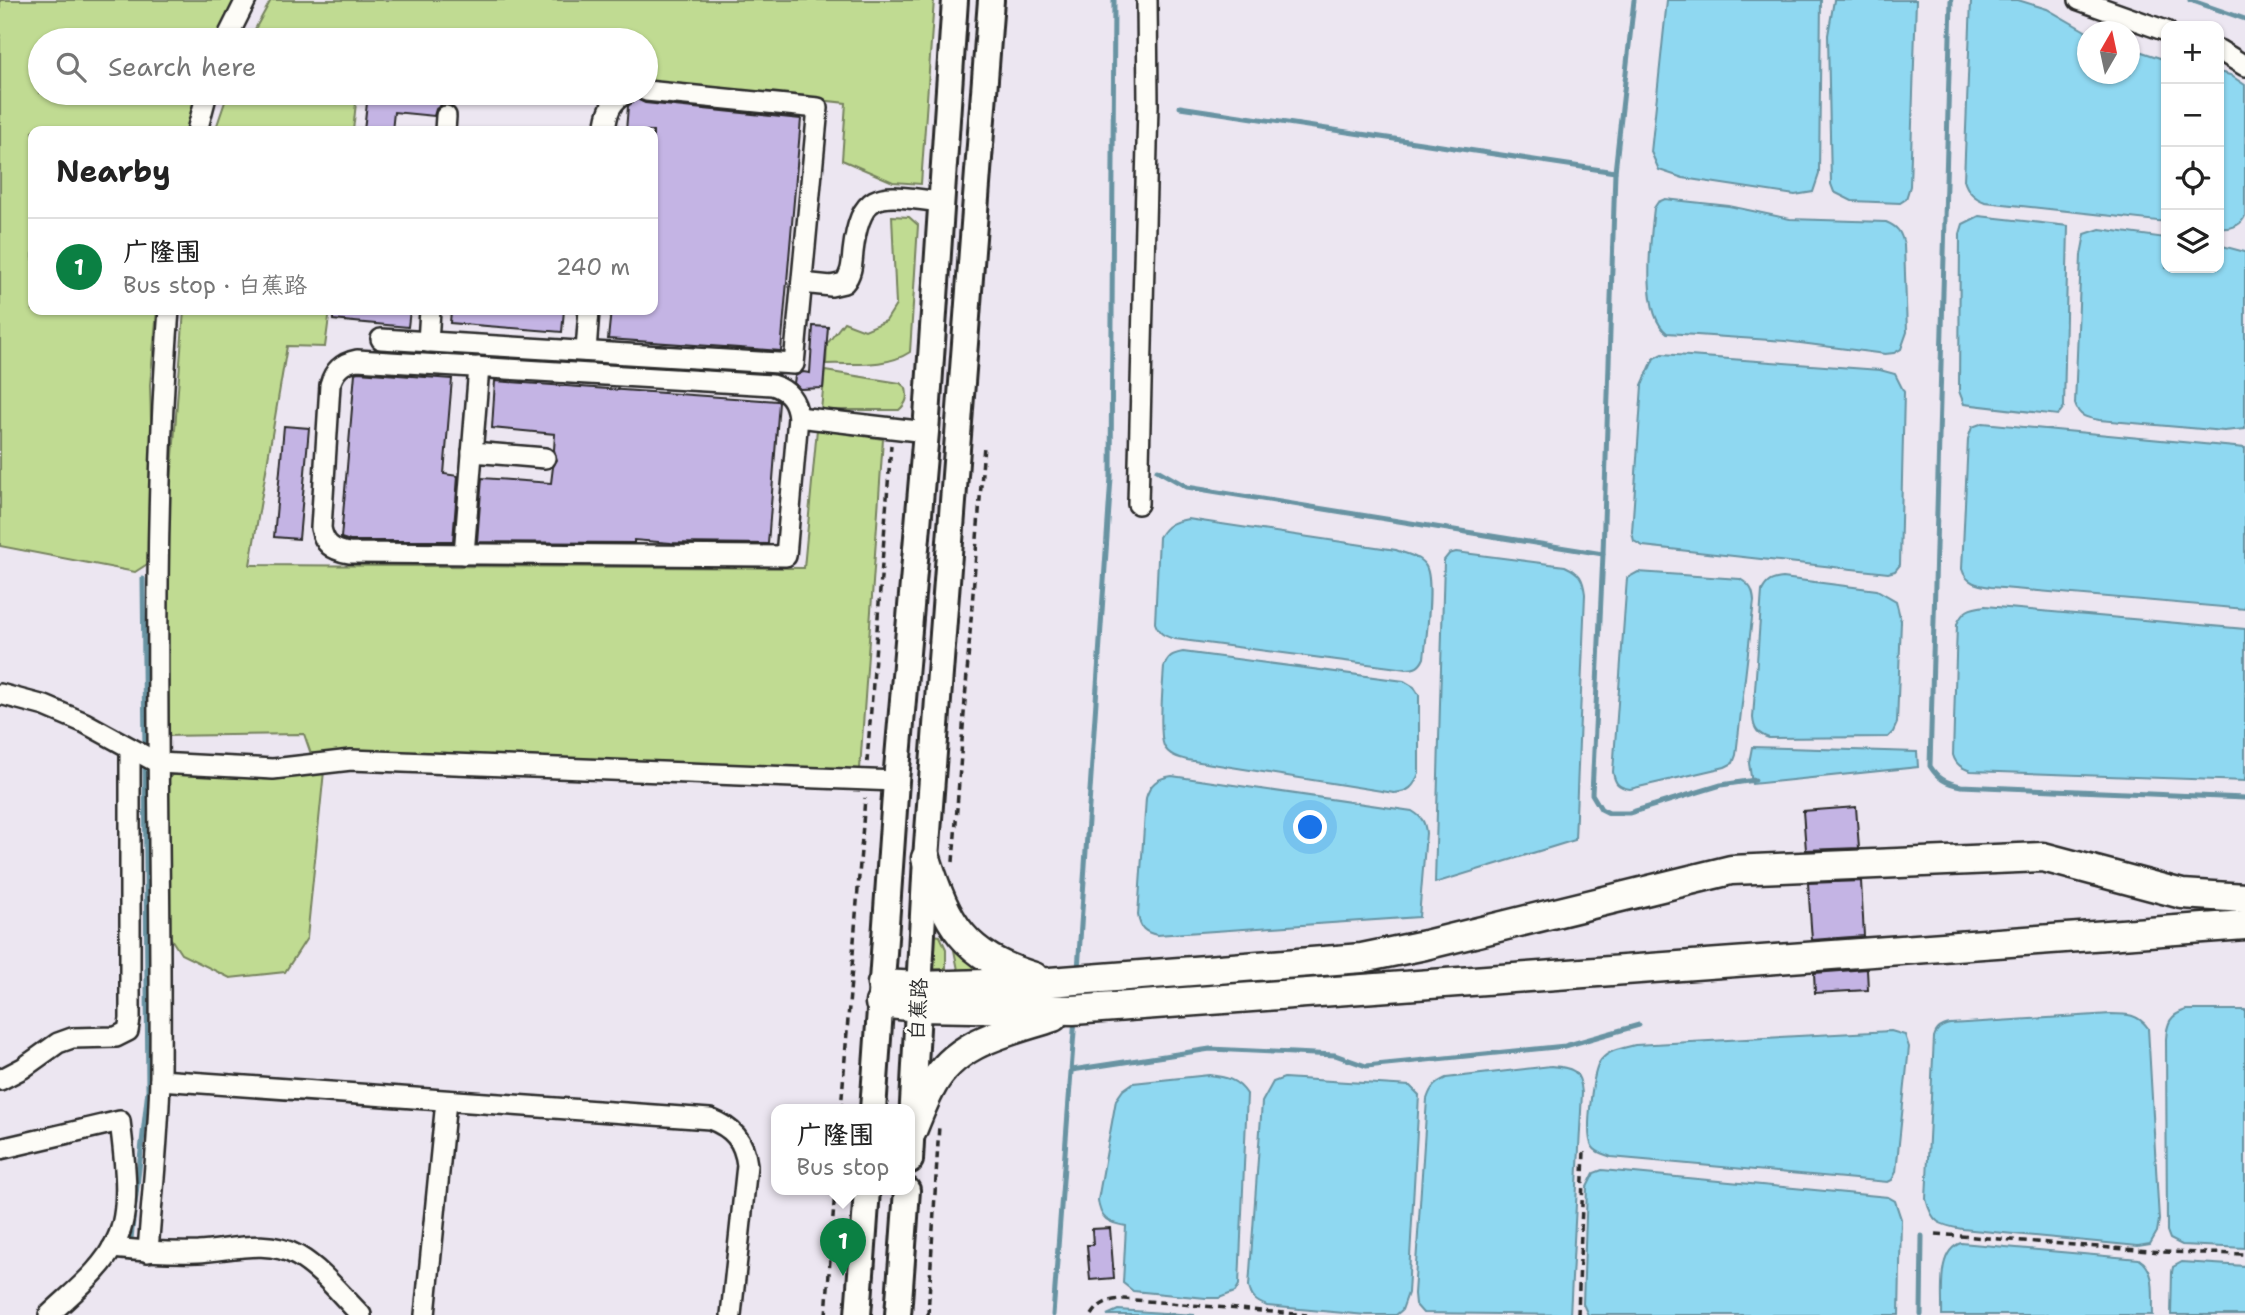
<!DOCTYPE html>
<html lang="en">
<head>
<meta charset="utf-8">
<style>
  :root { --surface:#fff; --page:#f2f2f2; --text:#222; --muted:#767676; --line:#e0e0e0; --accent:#0b8043 }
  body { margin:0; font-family:"Shantell Sans","LXGW WenKai TC",sans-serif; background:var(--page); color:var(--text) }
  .controls { position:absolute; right:21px; top:21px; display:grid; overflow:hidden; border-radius:14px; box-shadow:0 2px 5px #0004 }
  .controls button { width:63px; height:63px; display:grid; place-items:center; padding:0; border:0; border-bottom:2px solid var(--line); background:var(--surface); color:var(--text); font:35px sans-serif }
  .compass { position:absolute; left:2077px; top:21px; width:63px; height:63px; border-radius:50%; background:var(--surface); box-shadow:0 2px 5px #0004; rotate:9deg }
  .you { position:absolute; left:1311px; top:828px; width:24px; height:24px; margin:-18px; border:5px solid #fff; border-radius:50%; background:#1a73e8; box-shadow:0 0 0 10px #1a73e833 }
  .badge { display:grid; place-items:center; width:46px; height:46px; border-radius:50%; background:var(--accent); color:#fff; font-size:23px; font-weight:700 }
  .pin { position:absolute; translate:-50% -58px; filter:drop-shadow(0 2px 4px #0008) }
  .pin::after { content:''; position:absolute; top:37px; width:24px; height:21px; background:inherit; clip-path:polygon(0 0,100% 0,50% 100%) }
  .popup { position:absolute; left:771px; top:1104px; width:144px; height:91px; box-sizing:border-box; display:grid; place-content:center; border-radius:14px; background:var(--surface); filter:drop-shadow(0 2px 5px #0005); font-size:23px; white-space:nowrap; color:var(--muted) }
  .popup b { font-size:26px; color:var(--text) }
  .popup::after { content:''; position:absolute; left:50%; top:100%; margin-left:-14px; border:14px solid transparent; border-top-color:var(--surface) }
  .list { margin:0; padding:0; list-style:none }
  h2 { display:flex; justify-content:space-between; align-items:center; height:91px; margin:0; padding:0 28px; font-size:30px }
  h2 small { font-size:23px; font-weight:400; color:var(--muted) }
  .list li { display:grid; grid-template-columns:46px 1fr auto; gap:21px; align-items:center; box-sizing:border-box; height:98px; padding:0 28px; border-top:2px solid var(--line) }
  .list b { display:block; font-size:26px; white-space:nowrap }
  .list p { margin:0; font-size:23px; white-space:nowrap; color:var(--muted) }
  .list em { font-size:23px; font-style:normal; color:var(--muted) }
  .icon { flex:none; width:38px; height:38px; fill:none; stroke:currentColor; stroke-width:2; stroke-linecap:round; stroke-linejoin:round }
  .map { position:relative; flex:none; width:2245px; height:1315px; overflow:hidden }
  .search { position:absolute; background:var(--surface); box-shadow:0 2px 5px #0004; left:28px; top:28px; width:630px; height:77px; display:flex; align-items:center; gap:18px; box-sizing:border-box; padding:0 24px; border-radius:38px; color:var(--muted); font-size:26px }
  .panel { position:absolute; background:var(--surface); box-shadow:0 2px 5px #0004; left:28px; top:126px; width:630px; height:189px; border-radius:14px }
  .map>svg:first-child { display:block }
  .green { fill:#c0db92; stroke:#76835e; stroke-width:2 }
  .water { fill:#8fd8f1; stroke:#6793a2; stroke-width:2 }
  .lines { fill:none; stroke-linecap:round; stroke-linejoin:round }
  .stream { stroke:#6793a2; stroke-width:5 }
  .building { fill:#c4b4e4; stroke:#2b2b2b; stroke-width:2 }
  .minor-casing { stroke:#2b2b2b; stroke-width:24 }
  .major-casing { stroke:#2b2b2b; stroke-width:30 }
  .highway-casing { stroke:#2b2b2b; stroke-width:33 }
  .path { stroke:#2b2b2b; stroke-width:3.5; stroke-dasharray:7 5; stroke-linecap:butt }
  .minor { stroke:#fdfcf7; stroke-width:19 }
  .major { stroke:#fdfcf7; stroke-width:24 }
  .highway { stroke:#fdfcf7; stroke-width:28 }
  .labels { text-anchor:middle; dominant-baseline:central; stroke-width:5; stroke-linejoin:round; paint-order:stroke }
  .street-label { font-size:21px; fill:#2b2b2b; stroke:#fdfcf7 }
</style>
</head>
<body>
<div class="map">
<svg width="2245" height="1315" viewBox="0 0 2245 1315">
  <rect width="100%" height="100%" fill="#ece6f1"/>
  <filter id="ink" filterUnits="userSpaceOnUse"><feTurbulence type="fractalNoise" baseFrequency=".0143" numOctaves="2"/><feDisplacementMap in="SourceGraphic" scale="14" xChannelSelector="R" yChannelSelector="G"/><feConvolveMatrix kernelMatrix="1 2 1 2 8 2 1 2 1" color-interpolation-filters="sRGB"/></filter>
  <g filter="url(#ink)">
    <g class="green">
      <polygon points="0,0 238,0 216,40 40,40 40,93 200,93 189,131 33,131 33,310 157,310 150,385 155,559 135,572 0,546"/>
      <polygon points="271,0 934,0 921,184 893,182 842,160 846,103 646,81 646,40 249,40"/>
      <polygon points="228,93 357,93 353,131 215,131"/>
      <path d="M892 216 909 217 918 225 910 352C886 368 853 363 826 364L827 344 844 322 865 330 886 321 896 305Z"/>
      <polygon points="184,310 330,310 325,347 287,346 250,565 804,568 817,429 883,439 860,769 786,769 312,757 304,734 162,736 170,496"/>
      <path d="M825 371 900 383 906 388C908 398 907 403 899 410H821Z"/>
      <polygon points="184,771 324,771 307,938 285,972 230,978 181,954 162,925 166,781 173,775"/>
      <polygon points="933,935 940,936 946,949 946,969 931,969"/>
      <polygon points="953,945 995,972 958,970"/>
    </g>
    <g class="water">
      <polygon points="1667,0 1821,0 1819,174 1813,192 1795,195 1683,178 1659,170 1651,152"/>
      <polygon points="1834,0 1916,0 1910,186 1906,199 1900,203 1852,201 1834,192 1831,184 1828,35"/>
      <path d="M1971 0H2018L2047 9 2087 32 2088 74H2130V48L2166 60V222L1985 202C1974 198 1967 191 1964 180Z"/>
      <path d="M2219 72 2230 75 2245 85V216C2240 227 2230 229 2219 228Z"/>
      <path d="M1665 199 1729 206 1790 219 1886 222C1898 227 1901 232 1904 245L1907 332 1901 349 1894 353 1885 354 1785 341 1667 333C1640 313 1651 237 1654 208L1658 202Z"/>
      <polygon points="1979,216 2068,226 2064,407 2058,415 1964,404 1959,391 1960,234 1963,224"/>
      <path d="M2100 229 2166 238V268H2219V245L2245 252V429L2224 431 2099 420C2087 418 2079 417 2075 404L2081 255 2085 234Z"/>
      <polygon points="1662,354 1880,370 1895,374 1904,392 1900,565 1895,571 1888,573 1643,546 1634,541 1632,532 1642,385 1654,358"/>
      <path d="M1983 423 2245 448V609L1991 587C1977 585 1966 583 1962 569L1968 439 1972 427Z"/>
      <path d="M1188 519 1396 550C1406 554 1419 556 1425 565 1435 577 1426 640 1424 658 1420 667 1416 669 1406 669L1175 639C1164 636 1159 634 1155 623L1159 537C1167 524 1173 522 1188 519Z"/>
      <path d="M1456 552 1565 566C1580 573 1583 578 1585 594L1575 840 1435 883 1444 560 1449 554Z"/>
      <path d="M1638 572 1740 579C1750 585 1753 589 1754 601L1736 755 1733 763 1725 767 1630 789C1618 787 1615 784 1613 772L1627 578Z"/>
      <path d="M1783 578 1877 590 1896 601 1901 621 1897 723 1893 732 1888 737 1769 738C1758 734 1754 730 1753 718L1762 591C1767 581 1772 579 1783 578Z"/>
      <path d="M1985 606 2245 629V781L1971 771C1962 768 1956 765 1953 755L1957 624C1963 610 1970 608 1985 606Z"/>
      <path d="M1183 652 1404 681 1414 687 1419 695V773C1414 787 1409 792 1394 793L1187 760C1179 758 1168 755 1164 746 1158 732 1163 684 1164 667 1168 656 1172 654 1183 652Z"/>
      <polygon points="1752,747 1917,752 1918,767 1752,784 1749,763"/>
      <path d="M1172 776 1412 811C1422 817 1425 822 1426 833L1419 917 1157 935C1144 932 1140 928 1138 915L1146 798C1150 784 1157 778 1172 776Z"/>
      <path d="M2186 1010H2245V1248L2182 1245 2170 1239 2167 1231 2166 1039C2167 1023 2170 1015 2186 1010Z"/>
      <path d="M2111 1014C2127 1014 2138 1014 2148 1028L2159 1220 2157 1232 2150 1244 2138 1246 1962 1229C1939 1225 1932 1223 1926 1199L1934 1037C1937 1028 1941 1026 1950 1024Z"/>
      <path d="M1891 1031 1905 1035 1909 1047 1896 1172 1892 1180 1888 1182 1611 1157C1604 1154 1596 1153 1592 1146 1585 1135 1592 1071 1601 1060 1609 1050 1623 1048 1635 1045Z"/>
      <path d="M1551 1066C1573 1068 1580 1069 1582 1093L1570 1315 1423 1313 1415 1304 1414 1294 1427 1099C1431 1087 1435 1083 1446 1078Z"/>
      <path d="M1209 1075C1226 1077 1237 1079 1247 1094L1239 1285 1235 1292 1219 1298H1206L1133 1291 1123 1283 1126 1226C1108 1223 1100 1219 1098 1200L1116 1100 1123 1090 1133 1083Z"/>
      <path d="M1284 1078 1410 1086 1419 1095 1408 1293 1402 1310 1396 1315H1366L1267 1306C1255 1301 1251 1298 1249 1286L1262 1102 1273 1082Z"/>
      <polygon points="1602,1170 1888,1197 1895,1201 1901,1219 1899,1315 1588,1315 1583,1304 1587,1187 1594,1173"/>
      <path d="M1961 1243 2139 1259C2157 1270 2152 1296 2153 1315H1942C1943 1294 1936 1251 1961 1243Z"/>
      <polygon points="2182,1262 2245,1266 2245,1315 2171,1315 2172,1272 2173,1267"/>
      <polygon points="1118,1310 1195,1315 1107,1315"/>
    </g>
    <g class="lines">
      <g class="stream">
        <polyline points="1634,0 1615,172 1603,554 1592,794 1601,809 1609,813 1629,813 1721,785 1755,780"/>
        <path d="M1951 0 1930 766C1938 779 1946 783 1961 786L2245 798"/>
        <polyline points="2190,0 2245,19"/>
        <polyline points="1180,107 1615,172"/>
        <polyline points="1157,470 1187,487 1603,554"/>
        <polyline points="143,579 145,751"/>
        <polyline points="1078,970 1111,477 1114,0"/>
        <polyline points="1072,1070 1210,1049 1335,1055 1366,1066 1565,1046 1639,1025"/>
        <polyline points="130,1247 148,1090 145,761"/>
        <polyline points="1053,1315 1075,1018"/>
        <polyline points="1921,1315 1922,1236"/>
      </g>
    </g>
    <g class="building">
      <polygon points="368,93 442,93 441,105 436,109 434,116 394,112 392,131 364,131"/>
      <polygon points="637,99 645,103 801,119 781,351 608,339 611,310 653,310 653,131 626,131 628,106"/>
      <polygon points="333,310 410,310 408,327 333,320"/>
      <polygon points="451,310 564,310 562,332 450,323"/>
      <polygon points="813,326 828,327 823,388 800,389 794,383 795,376 803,372 810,373"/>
      <polygon points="358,372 452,379 444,474 458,476 453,541 350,541 341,538 355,373"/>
      <polygon points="495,381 777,401 779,402 768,544 671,543 634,540 634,543 477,542 482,478 551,483 553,467 557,460 554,450 555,434 492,428"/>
      <polygon points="284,426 309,428 299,539 274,537"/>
      <polygon points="1856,807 1859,848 1806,850 1803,811"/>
      <polygon points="1861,881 1864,936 1812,940 1808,883"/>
      <polygon points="1867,969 1868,990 1815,993 1814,973"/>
      <polygon points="1110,1228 1114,1278 1090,1280 1087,1245 1093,1245 1092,1229"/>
    </g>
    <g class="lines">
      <g class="minor-casing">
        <g id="minor">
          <polyline points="2079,0 2166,31"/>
          <polyline points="226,40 246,0"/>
          <polyline points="2219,50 2245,66"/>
          <polyline points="197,131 207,93"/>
          <polyline points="445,131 446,116"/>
          <path d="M605 131C607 113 610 101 627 93"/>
          <path d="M802 283 831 286 844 283C852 274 852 263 853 252 861 183 885 196 941 202"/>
          <polyline points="381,339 794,364 818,108 646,91"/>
          <polyline points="428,342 430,310"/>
          <polyline points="586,351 589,310"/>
          <path d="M357 360 772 385C789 390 796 400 798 417L786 556 349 553C332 550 324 544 321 528L330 385C334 370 342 363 357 360Z"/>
          <polyline points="798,417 926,432"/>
          <polyline points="472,452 545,458"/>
          <polyline points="1138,504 1148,105 1147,0"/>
          <polyline points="464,554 479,367"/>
          <polyline points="0,694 45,706 85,723 158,763 273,769 351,760 896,781"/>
          <polyline points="0,1080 23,1068 58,1043 72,1038 116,1037 128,1031 130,1019 130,748"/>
          <path d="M160 1080 710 1119C733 1128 744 1140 747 1165L731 1315"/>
          <path d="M0 1149 120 1121C124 1155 132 1208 117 1239 103 1270 73 1292 49 1315"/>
          <path d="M112 1248C141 1251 169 1253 198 1252 231 1250 267 1238 298 1256 322 1270 341 1295 361 1315"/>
          <path d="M148 1252C152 1194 159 1135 160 1077 162 822 149 565 169 310"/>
          <polyline points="425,1315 446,1101"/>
        </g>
      </g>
      <g class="major-casing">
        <g id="major">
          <polyline points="873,1110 896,781 926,432 955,0"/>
          <polyline points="910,1160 926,858 991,0"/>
          <polyline points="858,1315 867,1190"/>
          <polyline points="898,1315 907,1190"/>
        </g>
      </g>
      <g class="highway-casing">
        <g id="highway">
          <path d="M926 858C947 925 964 956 1034 977"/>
          <polyline points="882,984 919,986 1050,982 1362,958 1425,945 1731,870 2043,857 2182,894 2245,898"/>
          <polyline points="880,1003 918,1007 1073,1010 2245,925"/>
          <path d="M912 1131C918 1116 924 1100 932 1086 956 1041 1008 1032 1053 1017"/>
        </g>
      </g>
      <g class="path">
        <polyline points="867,762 891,445"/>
        <polyline points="953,862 984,445"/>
        <polyline points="841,1110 865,798"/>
        <polyline points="1936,1234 2162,1252 2245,1254"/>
        <polyline points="826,1315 835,1190"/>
        <polyline points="928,1315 939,1125"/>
        <path d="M1092 1315C1100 1302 1109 1300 1124 1299L1307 1315"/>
        <polyline points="1578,1315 1584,1150"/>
      </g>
      <use href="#minor" class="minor"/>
      <use href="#major" class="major"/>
      <use href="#highway" class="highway"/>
    </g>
  </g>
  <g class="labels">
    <g class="street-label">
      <text transform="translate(918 1009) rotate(-87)">白蕉路</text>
    </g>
  </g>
</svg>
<div class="controls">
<button>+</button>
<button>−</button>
<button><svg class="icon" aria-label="locate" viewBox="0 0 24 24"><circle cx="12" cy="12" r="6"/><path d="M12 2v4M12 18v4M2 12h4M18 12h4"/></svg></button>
<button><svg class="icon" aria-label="layers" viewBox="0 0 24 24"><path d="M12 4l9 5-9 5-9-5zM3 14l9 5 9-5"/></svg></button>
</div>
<svg class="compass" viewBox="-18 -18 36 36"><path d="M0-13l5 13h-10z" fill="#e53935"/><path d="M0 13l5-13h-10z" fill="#767676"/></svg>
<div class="you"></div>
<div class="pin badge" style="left:843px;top:1276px">1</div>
<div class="popup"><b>广隆围</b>Bus stop</div>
<div class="search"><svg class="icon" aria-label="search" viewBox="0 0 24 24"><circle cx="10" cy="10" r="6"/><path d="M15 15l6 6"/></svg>Search here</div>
<section class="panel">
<h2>Nearby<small></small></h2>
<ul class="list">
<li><span class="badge">1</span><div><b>广隆围</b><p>Bus stop · 白蕉路</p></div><em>240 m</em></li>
</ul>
</section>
</div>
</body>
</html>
